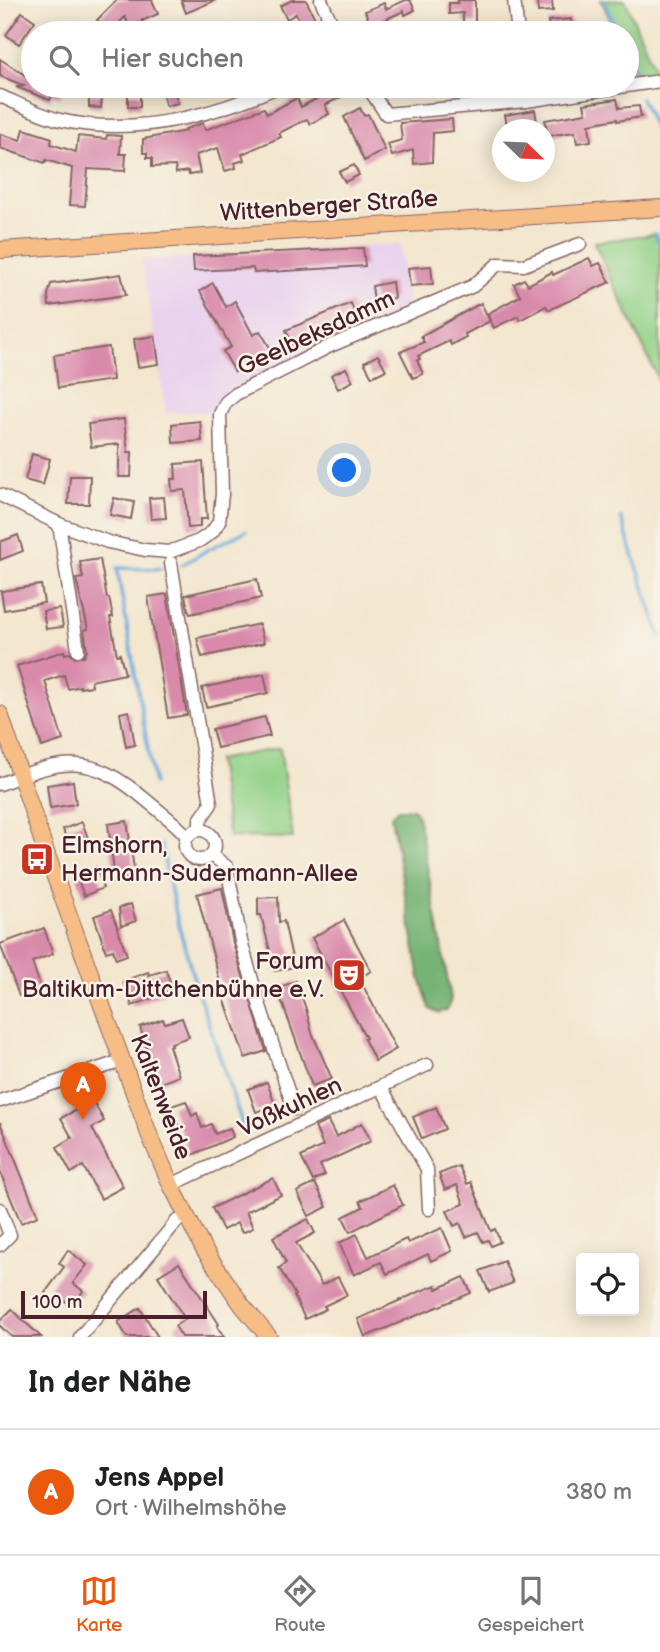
<!DOCTYPE html>
<html lang="de">
<head>
<meta charset="utf-8">
<style>
  :root { --surface:#fff; --page:#f2f2f2; --text:#202124; --muted:#757577; --line:#e0e0e0; --accent:#ea580c }
  body { margin:0; font-family:"Balsamiq Sans",sans-serif; background:var(--page); color:var(--text) }
  .controls { position:absolute; right:21px; bottom:21px; display:grid; overflow:hidden; border-radius:7px; box-shadow:0 4px 18px #0003 }
  .controls button { width:63px; height:63px; display:grid; place-items:center; padding:0; border:0; border-bottom:2px solid var(--line); background:var(--surface); color:var(--text); font:35px sans-serif }
  .compass { position:absolute; left:492px; top:119px; width:63px; height:63px; border-radius:50%; background:var(--surface); box-shadow:0 4px 18px #0003; rotate:113deg }
  .scale { position:absolute; left:21px; bottom:18px; width:186px; box-sizing:border-box; padding-left:7px; border:4px solid #4a1f2b; border-top:0; font-size:19px; line-height:24px; white-space:nowrap; color:#4a1f2b; -webkit-text-stroke:5px #f7f3e8; paint-order:stroke }
  .you { position:absolute; left:345px; top:471px; width:24px; height:24px; margin:-18px; border:5px solid #fff; border-radius:50%; background:#1a73e8; box-shadow:0 0 0 10px #1a73e833 }
  .badge { display:grid; place-items:center; width:46px; height:46px; border-radius:50%; background:var(--accent); color:#fff; font-size:23px; font-weight:700 }
  .pin { position:absolute; translate:-50% -58px; filter:drop-shadow(0 2px 4px #0008) }
  .pin::after { content:''; position:absolute; top:37px; width:24px; height:21px; background:inherit; clip-path:polygon(0 0,100% 0,50% 100%) }
  .list { margin:0; padding:0; list-style:none }
  h2 { display:flex; justify-content:space-between; align-items:center; height:91px; margin:0; padding:0 28px; font-size:30px }
  h2 small { font-size:23px; font-weight:400; color:var(--muted) }
  .list li { display:grid; grid-template-columns:46px 1fr auto; gap:21px; align-items:center; box-sizing:border-box; height:126px; padding:0 28px; border-top:2px solid var(--line) }
  .list b { display:block; font-size:26px; white-space:nowrap }
  .list p { margin:0; font-size:23px; white-space:nowrap; color:var(--muted) }
  .list em { font-size:23px; font-style:normal; color:var(--muted) }
  .icon { flex:none; width:38px; height:38px; fill:none; stroke:currentColor; stroke-width:2; stroke-linecap:round; stroke-linejoin:round }
  .map { position:relative; flex:none; width:660px; height:1337px; overflow:hidden }
  .search { position:absolute; background:var(--surface); box-shadow:0 4px 18px #0003; left:21px; right:21px; top:21px; height:77px; display:flex; align-items:center; gap:18px; box-sizing:border-box; padding:0 24px; border-radius:38px; color:var(--muted); font-size:26px }
  .sheet { height:217px; background:var(--surface) }
  nav { display:flex; justify-content:space-around; align-items:center; box-sizing:border-box; height:98px; border-top:2px solid var(--line); background:var(--surface); font-size:19px; color:var(--muted) }
  nav a { display:grid; justify-items:center; gap:4px }
  nav .on { color:var(--accent) }
  .map>svg:first-child { display:block }
  .built { fill:#e9d2ee }
  .green { fill:#93d288; stroke:#6e785a; stroke-width:2 }
  .forest { fill:#76b474; stroke:#606a50; stroke-width:2 }
  .lines { fill:none; stroke-linecap:round; stroke-linejoin:round }
  .stream { stroke:#65a7d9; stroke-width:3.5 }
  .building { fill:#d98aab }
  .minor-casing { stroke:#856564; stroke-width:15 }
  .major-casing { stroke:#856564; stroke-width:18 }
  .minor { stroke:#fff; stroke-width:12 }
  .major { stroke:#f6be86; stroke-width:16 }
  .labels { text-anchor:middle; dominant-baseline:central; stroke-width:5; stroke-linejoin:round; paint-order:stroke }
  .street-label { font-size:24px; fill:#4a1f2b; stroke:#f7f3e8 }
  .poi-label { font-size:24px; fill:#4a1f2b; stroke:#f7f3e8; text-anchor:start }
</style>
</head>
<body>
<div class="map">
<svg width="660" height="1337" viewBox="0 0 660 1337">
  <rect width="100%" height="100%" fill="#f7f3e8"/>
  <filter id="ink" filterUnits="userSpaceOnUse"><feTurbulence type="fractalNoise" baseFrequency=".0143" numOctaves="2"/><feDisplacementMap in="SourceGraphic" scale="14" xChannelSelector="R" yChannelSelector="G"/><feConvolveMatrix kernelMatrix="1 2 1 2 8 2 1 2 1" color-interpolation-filters="sRGB"/></filter>
  <filter id="wash" filterUnits="userSpaceOnUse"><feTurbulence type="fractalNoise" baseFrequency=".00686" numOctaves="4" result="noise"/><feDisplacementMap in="SourceGraphic" scale="28" xChannelSelector="R" yChannelSelector="G"/><feGaussianBlur stdDeviation="1.57" result="paint"/><feColorMatrix in="noise" values="0 0 0 0 0 0 0 0 0 0 0 0 0 0 0 0 0 1.4 0 .05"/><feComposite in="paint" operator="in"/></filter>
  <g filter="url(#wash)">
    <rect width="100%" height="100%" fill="#f3e6ce"/>
    <polygon class="built" points="400,244 408,307 231,388 220,399 214,412 166,413 142,260"/>
    <g class="green">
      <polygon points="601,0 625,0 657,74 635,78 627,59 627,33 616,33"/>
      <polygon points="655,234 660,244 660,383 594,242"/>
      <polygon points="280,748 293,838 229,837 217,760"/>
    </g>
    <polygon class="forest" points="398,809 413,809 418,816 451,999 447,1010 439,1013 430,1009 420,978 391,816"/>
    <g class="lines">
      <g class="stream">
        <polyline points="604,0 618,33"/>
        <polyline points="627,53 637,76"/>
        <polyline points="641,98 660,140"/>
        <polyline points="655,234 660,244"/>
        <polyline points="621,518 660,636"/>
        <polyline points="182,565 209,549 246,531"/>
        <polyline points="154,784 117,568 161,569"/>
        <polyline points="161,845 178,923 196,986 244,1129"/>
      </g>
    </g>
    <g id="blocks">
      <g class="building">
        <polygon points="117,0 152,0 158,14 142,21 142,19 142,22 130,27 125,17 110,32 97,20"/>
        <polygon points="181,0 216,0 186,13"/>
        <polygon points="292,0 306,0 322,33 305,33 296,14 287,19 280,6"/>
        <polygon points="406,0 410,0 415,10 405,15 404,11 371,26 365,11 384,3 386,9"/>
        <polygon points="458,0 475,0 475,23 463,23 463,13 449,14 449,3 458,3"/>
        <polygon points="537,0 552,0 553,11 538,12"/>
        <polygon points="22,12 35,21 19,44 6,35"/>
        <polygon points="571,19 572,31 549,33 548,21"/>
        <polygon points="33,57 33,86 64,86 60,98 52,95 50,100 16,87 25,86 0,76 0,59 25,75"/>
        <polygon points="160,86 173,86 178,103 166,106"/>
        <polygon points="323,86 337,86 343,96 325,105 329,114 310,124 307,119 279,133 281,137 242,154 244,160 235,163 236,168 225,171 218,148 196,155 200,173 189,175 188,171 176,173 175,166 152,167 152,158 147,158 147,153 143,153 143,139 186,131 185,129 203,123 205,130 264,108 267,114 297,98 301,107 318,98 314,90"/>
        <polygon points="89,94 102,95 101,108 89,107"/>
        <rect x="128" y="94" width="12" height="13"/>
        <polygon points="617,99 619,108 639,106 641,117 617,121 617,119 589,124 591,141 577,143 575,132 547,136 545,120 586,113 584,104"/>
        <polygon points="360,108 364,116 368,114 385,150 364,161 344,117"/>
        <polygon points="535,110 537,122 507,126 505,115"/>
        <polygon points="452,119 453,131 433,133 432,162 414,164 413,150 392,156 388,144 402,140 400,123"/>
        <polygon points="24,129 52,138 51,144 76,152 78,136 106,139 107,135 121,136 120,154 126,154 125,171 88,169 85,206 69,205 72,168 46,160 45,163 0,148 0,134 21,140"/>
        <polygon points="354,165 359,175 345,182 339,172"/>
        <polygon points="363,248 365,266 254,273 253,268 194,271 193,256"/>
        <polygon points="589,258 593,266 600,263 610,282 549,310 546,306 520,320 518,316 494,328 487,314 520,296 514,284 524,279 528,285 552,272 553,275"/>
        <polygon points="431,266 433,284 410,286 408,268"/>
        <polygon points="121,274 126,295 49,306 48,295 51,284"/>
        <polygon points="392,282 394,298 374,301 372,286"/>
        <polygon points="213,283 226,307 235,301 253,335 260,331 272,351 235,372 223,351 231,347 200,291"/>
        <polygon points="351,303 356,317 306,337 308,342 294,348 286,330"/>
        <polygon points="481,303 490,321 465,334 466,337 451,345 449,341 418,356 420,359 417,360 423,374 413,378 400,352 424,342 421,336"/>
        <polygon points="155,336 159,364 138,367 134,339"/>
        <polygon points="109,347 113,380 58,388 54,355"/>
        <polygon points="378,355 386,370 372,377 364,362"/>
        <polygon points="346,368 353,381 338,389 331,375"/>
        <polygon points="124,419 128,452 132,452 131,477 119,477 119,444 91,447 88,424"/>
        <polygon points="200,421 202,441 173,443 172,424"/>
        <polygon points="32,454 50,459 43,485 25,480"/>
        <polygon points="203,462 207,519 200,519 200,527 188,528 185,490 172,491 171,479 176,479 175,464"/>
        <polygon points="70,476 90,476 89,504 68,504"/>
        <polygon points="164,497 166,518 151,519 149,498"/>
        <polygon points="114,498 134,502 131,519 110,515"/>
        <polygon points="18,535 23,551 0,560 0,542"/>
        <polygon points="100,559 107,598 109,598 113,617 110,617 117,655 120,654 125,674 91,681 92,686 80,688 80,686 68,689 64,675 45,681 63,740 42,747 17,666 64,651 65,654 70,653 75,658 84,656 87,650 84,630 88,629 76,579 83,578 80,562"/>
        <polygon points="257,579 261,598 190,614 188,609 185,595"/>
        <polygon points="41,585 44,603 4,610 1,591"/>
        <polygon points="167,594 187,715 168,718 148,597"/>
        <polygon points="60,609 63,627 46,629 43,611"/>
        <polygon points="259,624 264,643 202,657 197,638"/>
        <polygon points="264,674 268,693 206,707 202,688"/>
        <polygon points="129,711 135,745 126,747 120,713"/>
        <polygon points="265,717 270,736 217,748 212,729"/>
        <polygon points="73,781 76,804 50,808 47,785"/>
        <polygon points="127,821 135,876 115,879 108,824"/>
        <polygon points="82,822 88,838 68,845 63,829"/>
        <polygon points="96,867 103,888 84,896 76,875"/>
        <polygon points="222,888 233,943 266,1051 245,1058 225,1001 197,894"/>
        <polygon points="278,897 279,922 284,921 294,967 275,971 261,915 258,915 258,898"/>
        <polygon points="131,904 136,921 121,926 119,908"/>
        <polygon points="111,910 127,955 116,959 113,950 106,952 94,916"/>
        <polygon points="344,920 371,971 359,978 396,1049 375,1061 364,1039 366,1038 312,938"/>
        <polygon points="44,928 53,954 32,962 41,988 19,996 0,944"/>
        <polygon points="166,970 173,990 132,1006 123,981 148,972 149,975"/>
        <polygon points="296,981 306,1009 312,1033 332,1079 312,1086 277,988"/>
        <polygon points="182,1018 189,1037 171,1043 172,1045 169,1046 179,1076 158,1084 140,1027 163,1019 165,1023"/>
        <polygon points="267,1082 275,1105 256,1112 248,1089"/>
        <polygon points="93,1101 104,1121 92,1128 123,1187 101,1199 83,1166 71,1173 57,1147 72,1138 61,1118"/>
        <polygon points="186,1101 192,1116 197,1113 202,1128 211,1124 215,1134 230,1128 233,1137 190,1156 171,1106"/>
        <polygon points="436,1107 445,1129 422,1139 413,1117"/>
        <polygon points="328,1121 336,1137 362,1123 371,1141 320,1165 325,1175 313,1181 301,1157 323,1146 315,1127"/>
        <polygon points="0,1122 38,1216 21,1223 0,1172"/>
        <polygon points="459,1166 467,1184 471,1182 491,1231 495,1229 500,1242 491,1246 488,1240 483,1242 478,1232 466,1237 460,1223 454,1226 447,1211 464,1204 457,1185 445,1190 439,1174"/>
        <polygon points="273,1178 281,1195 246,1212 253,1228 242,1233 237,1223 223,1230 212,1208"/>
        <polygon points="315,1183 327,1207 309,1216 297,1192"/>
        <polygon points="393,1185 403,1205 350,1232 343,1217 363,1207 360,1201"/>
        <polygon points="308,1219 315,1233 296,1243 322,1285 338,1277 347,1295 324,1306 326,1309 305,1319 294,1296 295,1295 279,1268 286,1263 273,1237"/>
        <polygon points="442,1228 452,1251 431,1261 428,1254 387,1274 381,1262 354,1275 339,1243 357,1234 368,1257 406,1239 408,1243"/>
        <polygon points="68,1250 87,1265 73,1283 83,1291 72,1306 58,1296 55,1300 45,1293 64,1267 59,1263"/>
        <polygon points="504,1261 513,1283 489,1292 480,1271"/>
        <polygon points="179,1263 219,1324 217,1326 224,1337 182,1337 175,1326 185,1319 158,1276"/>
        <polygon points="464,1277 471,1293 365,1337 358,1319 421,1291 436,1285 437,1289"/>
        <polygon points="140,1308 158,1337 127,1337 118,1322"/>
        <polygon points="12,1309 22,1319 41,1337 12,1337 0,1326 0,1321"/>
      </g>
    </g>
  </g>
  <g filter="url(#ink)">
    <use href="#blocks" fill-opacity="0" stroke="#856564" stroke-width="2"/>
    <g class="lines">
      <g class="minor-casing">
        <g id="minor">
          <polyline points="321,0 336,33"/>
          <polyline points="514,0 518,33"/>
          <polyline points="367,86 386,114 526,101 660,81"/>
          <polyline points="525,86 526,101"/>
          <path d="M0 96C19 104 40 115 60 120 134 137 212 116 280 86"/>
          <polyline points="0,495 59,524 108,542 145,550 169,552 199,541 212,532 219,522 222,494 220,414 226,402 236,394 330,346 473,286 498,264 524,265 580,244"/>
          <polyline points="59,524 78,650"/>
          <polyline points="171,563 211,804 200,820 200,829"/>
          <path d="M0 784C64 758 90 753 146 800 160 812 175 822 187 836"/>
          <circle cx="200" cy="845" r="15"/>
          <polyline points="212,855 227,867 241,941 256,994 294,1109"/>
          <polyline points="381,1087 427,1169 429,1209"/>
          <polyline points="0,1101 122,1061"/>
          <polyline points="171,1185 427,1065"/>
          <polyline points="0,1209 10,1235 0,1245"/>
          <polyline points="80,1337 177,1221 187,1217"/>
        </g>
      </g>
      <g class="major-casing">
        <g id="major">
          <polyline points="0,250 660,208"/>
          <polyline points="0,714 47,855 149,1134 171,1185 203,1248 242,1305 269,1337"/>
        </g>
      </g>
      <use href="#minor" class="minor"/>
      <use href="#major" class="major"/>
    </g>
  </g>
  <defs>
    <g id="bus-square" transform="scale(1.75)"><rect x="-9" y="-9" width="18" height="18" rx="4" fill="#c8321e" stroke="#f7f3e8"/><path d="M-5-6H5V4H4V6H2V4H-2V6H-4V4H-5ZM-3.5-4V0h7V-4ZM-3.5 1.2v1.5H-2V1.2ZM2 1.2v1.5H3.5V1.2Z" fill="#fff"/></g>
    <g id="theatre-square" transform="scale(1.75)"><rect x="-9" y="-9" width="18" height="18" rx="4" fill="#c8321e" stroke="#f7f3e8"/><path d="M-5-5.5Q0-4 5-5.5V0Q5 5 0 6Q-5 5-5 0ZM-3.3-2.5H-1v1.5H-3.3ZM1-2.5H3.3v1.5H1ZM-2.8 1Q0 5.5 2.8 1Z" fill="#fff"/></g>
  </defs>
  <g fill-rule="evenodd">
    <use href="#bus-square" x="37" y="859"/>
    <use href="#theatre-square" x="349" y="975"/>
  </g>
  <g class="labels">
    <g class="street-label">
      <text transform="translate(329 206) rotate(-4)">Wittenberger Straße</text>
      <text transform="translate(316 333) rotate(-25)">Geelbeksdamm</text>
      <text transform="translate(161 1097) rotate(69)">Kaltenweide</text>
      <text transform="translate(290 1107) rotate(-25)">Voßkuhlen</text>
    </g>
    <g class="poi-label">
      <text x="61" y="845">Elmshorn,<tspan x="61" dy="28">Hermann-Sudermann-Allee</tspan></text>
      <text x="324" y="961" text-anchor="end">Forum<tspan x="324" dy="28">Baltikum-Dittchenbühne e.V.</tspan></text>
    </g>
  </g>
</svg>
<div class="controls">
<button><svg class="icon" aria-label="locate" viewBox="0 0 24 24"><circle cx="12" cy="12" r="6"/><path d="M12 2v4M12 18v4M2 12h4M18 12h4"/></svg></button>
</div>
<svg class="compass" viewBox="-18 -18 36 36"><path d="M0-13l5 13h-10z" fill="#e53935"/><path d="M0 13l5-13h-10z" fill="#757577"/></svg>
<div class="scale">100 m</div>
<div class="you"></div>
<div class="pin badge" style="left:83px;top:1120px">A</div>
<div class="search"><svg class="icon" aria-label="search" viewBox="0 0 24 24"><circle cx="10" cy="10" r="6"/><path d="M15 15l6 6"/></svg>Hier suchen</div>
</div>
<section class="sheet">
<h2>In der Nähe<small></small></h2>
<ul class="list">
<li><span class="badge">A</span><div><b>Jens Appel</b><p>Ort · Wilhelmshöhe</p></div><em>380 m</em></li>
</ul>
</section>
<nav>
<a class="on"><svg class="icon" aria-label="map" viewBox="0 0 24 24"><path d="M3 6l6-2 6 2 6-2v14l-6 2-6-2-6 2zM9 4v14M15 6v14"/></svg>Karte</a>
<a><svg class="icon" aria-label="directions" viewBox="0 0 24 24"><path d="M12 3l9 9-9 9-9-9zM9 14v-3h6M13 9l2 2-2 2"/></svg>Route</a>
<a><svg class="icon" aria-label="saved" viewBox="0 0 24 24"><path d="M7 4h10v16l-5-4-5 4z"/></svg>Gespeichert</a>
</nav>
</body>
</html>
